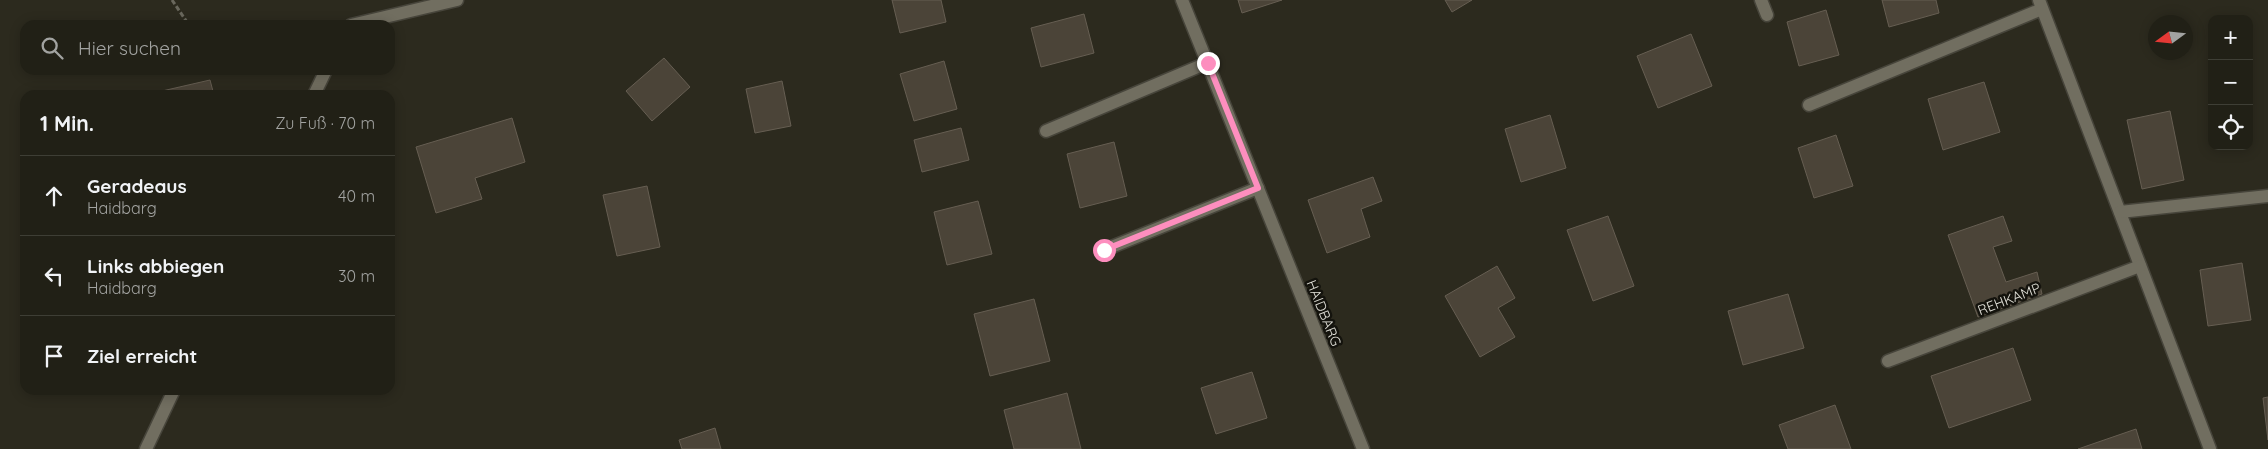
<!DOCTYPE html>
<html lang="de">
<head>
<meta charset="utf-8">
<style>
  :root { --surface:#212016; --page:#2d2d23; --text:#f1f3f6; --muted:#a2a3a1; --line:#3e3e35 }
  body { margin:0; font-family:Quicksand,sans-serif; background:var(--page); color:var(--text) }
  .controls { position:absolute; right:15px; top:15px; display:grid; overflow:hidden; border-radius:10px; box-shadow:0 2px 12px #0003 }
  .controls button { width:45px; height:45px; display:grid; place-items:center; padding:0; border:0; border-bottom:1px solid var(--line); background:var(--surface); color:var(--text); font:25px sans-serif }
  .compass { position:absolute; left:2148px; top:15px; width:45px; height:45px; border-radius:50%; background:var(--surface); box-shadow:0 2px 12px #0003; rotate:255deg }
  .stop { position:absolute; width:15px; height:15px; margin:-11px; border:4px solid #fd8ebe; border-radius:50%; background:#fff }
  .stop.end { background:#fd8ebe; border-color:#fff; box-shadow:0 1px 5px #0008 }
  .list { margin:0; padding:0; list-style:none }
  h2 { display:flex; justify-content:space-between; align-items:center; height:65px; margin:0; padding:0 20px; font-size:21px }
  h2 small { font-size:16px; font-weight:400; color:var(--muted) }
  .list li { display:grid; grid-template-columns:32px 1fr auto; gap:15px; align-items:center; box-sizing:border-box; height:80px; padding:0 20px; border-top:1px solid var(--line) }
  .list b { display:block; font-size:19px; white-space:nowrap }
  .list p { margin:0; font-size:16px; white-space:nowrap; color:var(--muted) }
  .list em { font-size:16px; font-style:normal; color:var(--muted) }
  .icon { flex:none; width:28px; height:28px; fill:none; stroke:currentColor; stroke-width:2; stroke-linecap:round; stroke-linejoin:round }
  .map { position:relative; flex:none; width:2268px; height:449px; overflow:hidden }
  .search { position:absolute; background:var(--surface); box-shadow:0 2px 12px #0003; left:20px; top:20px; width:375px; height:55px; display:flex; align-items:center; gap:12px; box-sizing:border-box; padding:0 18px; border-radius:15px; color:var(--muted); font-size:19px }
  .panel { position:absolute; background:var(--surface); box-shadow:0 2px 12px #0003; left:20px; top:90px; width:375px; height:305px; border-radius:15px }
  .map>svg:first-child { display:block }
  .building { fill:#4b4438; stroke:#665e52 }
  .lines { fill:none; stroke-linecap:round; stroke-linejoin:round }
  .service-casing { stroke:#47453b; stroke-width:15 }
  .minor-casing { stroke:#47453b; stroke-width:15 }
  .path { stroke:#6a685d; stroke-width:3; stroke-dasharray:5 2.5; stroke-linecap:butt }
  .service { stroke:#716e60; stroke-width:12 }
  .minor { stroke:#716e60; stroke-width:12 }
  .route { stroke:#fd8ebe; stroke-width:6 }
  .labels { text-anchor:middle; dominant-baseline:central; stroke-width:5; stroke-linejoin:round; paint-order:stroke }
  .street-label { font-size:14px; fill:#e4e3db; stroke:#14130d }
</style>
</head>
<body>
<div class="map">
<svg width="2268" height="449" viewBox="0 0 2268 449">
  <rect width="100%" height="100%" fill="#2c2a1e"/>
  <g class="building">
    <polygon points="892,0 941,0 946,22 900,33"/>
    <polygon points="1238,0 1282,0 1242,13"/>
    <polygon points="1445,0 1472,0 1452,12"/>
    <polygon points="1882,0 1936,0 1939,13 1889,27"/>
    <polygon points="1826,10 1839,55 1799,66 1787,22"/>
    <polygon points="1084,14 1094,53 1041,67 1031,28"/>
    <polygon points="1691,34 1712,86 1658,108 1637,56"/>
    <polygon points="664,58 690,87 652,121 626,91"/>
    <polygon points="944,61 957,109 914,121 900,74"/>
    <polygon points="210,80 214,95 149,95 149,94"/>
    <polygon points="782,81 791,126 755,133 746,89"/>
    <polygon points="1984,82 2000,132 1943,150 1928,99"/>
    <polygon points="2170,111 2184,180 2142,189 2127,120"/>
    <polygon points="1550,115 1566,168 1521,182 1505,129"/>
    <polygon points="512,118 525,162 475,178 482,199 436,213 416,147"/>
    <polygon points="961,128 969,160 922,172 914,140"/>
    <polygon points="1836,135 1853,186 1814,198 1798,148"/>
    <polygon points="1114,142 1127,196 1080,208 1067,154"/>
    <polygon points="1373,177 1382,201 1361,209 1370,237 1327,253 1308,200"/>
    <polygon points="647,186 660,247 617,256 603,195"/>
    <polygon points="978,201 992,254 947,265 934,212"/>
    <polygon points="1608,216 1634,286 1593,301 1567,230"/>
    <polygon points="2003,216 2012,241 1993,247 2006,282 2037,272 2042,294 1978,317 1948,235"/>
    <polygon points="2242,263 2251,320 2208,326 2200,270"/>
    <polygon points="1497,266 1515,298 1498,308 1515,337 1480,357 1445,296"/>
    <polygon points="1788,294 1804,348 1743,365 1728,311"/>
    <polygon points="1034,299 1050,361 990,376 974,314"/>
    <polygon points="2013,348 2031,400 1949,428 1931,376"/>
    <polygon points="1252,372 1267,418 1216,434 1201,388"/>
    <polygon points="1067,393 1081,449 1014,449 1004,410"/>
    <polygon points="2268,397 2268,440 2263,398"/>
    <polygon points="1835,405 1851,449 1788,449 1779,425"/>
    <polygon points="715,428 721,449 682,449 679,440"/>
    <polygon points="2136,429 2142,449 2078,449"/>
  </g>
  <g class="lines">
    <g class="service-casing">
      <polyline id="service" points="1809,105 2042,9"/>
    </g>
    <g class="minor-casing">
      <g id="minor">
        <polyline points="1182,0 1363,449"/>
        <polyline points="1761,0 1767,15"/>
        <polyline points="2039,0 2210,449"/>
        <polyline points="351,25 457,0"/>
        <polyline points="314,95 326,70"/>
        <polyline points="1046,131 1207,63"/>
        <polyline points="2120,212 2268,196"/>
        <polyline points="1104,250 1258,188"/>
        <polyline points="1888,361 2140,266"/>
        <polyline points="146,449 174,390"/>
      </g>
    </g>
    <polyline class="path" points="172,0 189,25"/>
    <use href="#service" class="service"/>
    <use href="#minor" class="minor"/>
  </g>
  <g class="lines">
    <polyline class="route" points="1104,250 1258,188 1208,63"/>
  </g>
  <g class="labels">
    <g class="street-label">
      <text transform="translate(2009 299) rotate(-21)">REHKAMP</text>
      <text transform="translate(1324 313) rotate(68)">HAIDBARG</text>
    </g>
  </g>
</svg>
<div class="controls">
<button>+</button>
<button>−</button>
<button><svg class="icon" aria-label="locate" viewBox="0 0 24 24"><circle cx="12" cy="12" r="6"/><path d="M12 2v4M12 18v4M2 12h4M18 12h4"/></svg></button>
</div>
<svg class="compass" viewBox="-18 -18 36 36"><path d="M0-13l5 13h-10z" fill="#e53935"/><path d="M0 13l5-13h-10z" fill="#a2a3a1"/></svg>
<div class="stop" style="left:1104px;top:250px"></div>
<div class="stop end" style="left:1208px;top:63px"></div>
<div class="search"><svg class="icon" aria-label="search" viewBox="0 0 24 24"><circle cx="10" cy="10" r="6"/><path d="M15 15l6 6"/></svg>Hier suchen</div>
<section class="panel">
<h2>1 Min.<small>Zu Fuß · 70 m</small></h2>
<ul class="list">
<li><svg class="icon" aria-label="ahead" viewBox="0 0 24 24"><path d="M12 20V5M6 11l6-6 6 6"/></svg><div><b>Geradeaus</b><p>Haidbarg</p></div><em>40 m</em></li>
<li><svg class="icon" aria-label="left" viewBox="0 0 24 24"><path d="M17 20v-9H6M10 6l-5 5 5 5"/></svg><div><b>Links abbiegen</b><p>Haidbarg</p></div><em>30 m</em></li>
<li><svg class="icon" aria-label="arrive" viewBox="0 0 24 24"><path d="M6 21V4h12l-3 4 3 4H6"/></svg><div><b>Ziel erreicht</b></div></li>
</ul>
</section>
</div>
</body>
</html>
